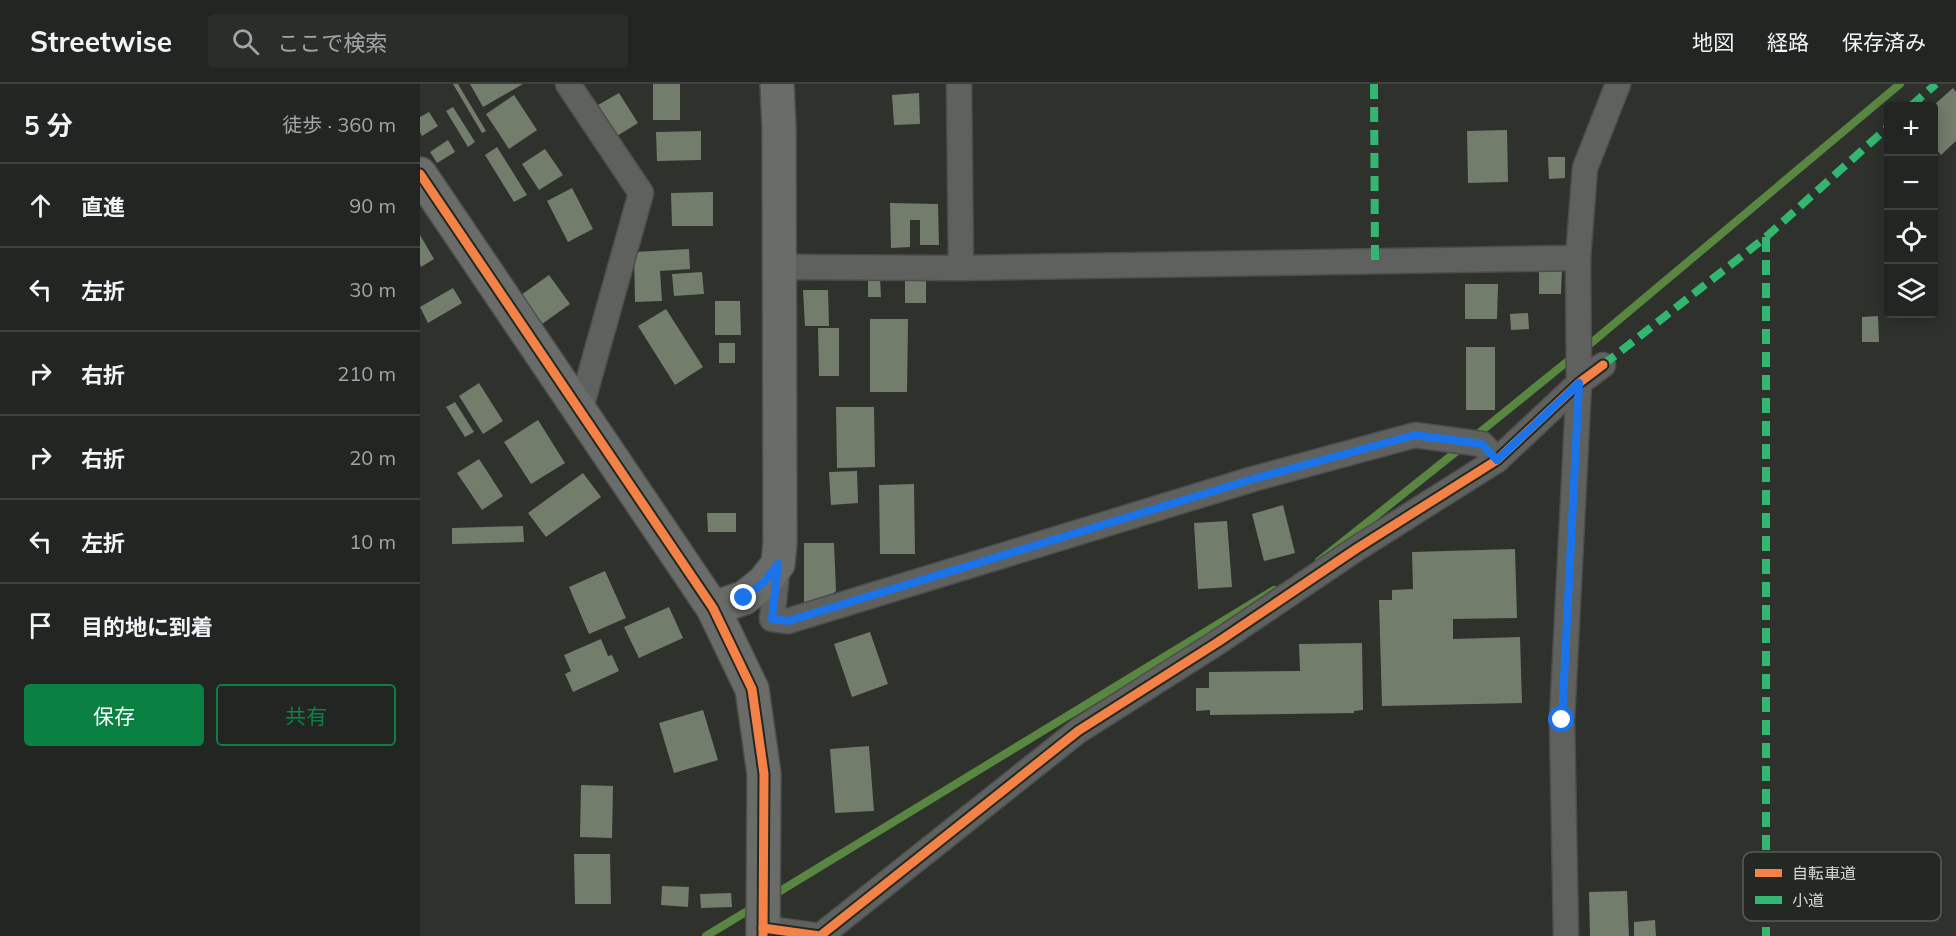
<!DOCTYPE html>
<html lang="ja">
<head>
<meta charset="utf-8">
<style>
  :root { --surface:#232522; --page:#2b2d2a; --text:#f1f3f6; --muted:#a3a5a5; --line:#404240; --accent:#0b8043 }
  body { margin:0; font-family:Mulish,"Noto Sans JP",sans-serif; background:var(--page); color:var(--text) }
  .controls { position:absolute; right:18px; top:18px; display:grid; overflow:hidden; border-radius:6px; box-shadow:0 3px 15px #0003 }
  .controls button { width:54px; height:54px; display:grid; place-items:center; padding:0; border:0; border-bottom:2px solid var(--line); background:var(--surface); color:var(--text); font:30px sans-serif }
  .stop { position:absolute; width:18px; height:18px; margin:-14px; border:4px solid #1a73e8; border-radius:50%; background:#fff }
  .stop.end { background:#1a73e8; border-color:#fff; box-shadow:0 2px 6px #0008 }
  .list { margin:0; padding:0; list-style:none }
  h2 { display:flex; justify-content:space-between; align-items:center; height:78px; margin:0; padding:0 24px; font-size:26px }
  h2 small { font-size:20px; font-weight:400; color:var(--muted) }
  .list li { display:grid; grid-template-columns:39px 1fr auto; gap:18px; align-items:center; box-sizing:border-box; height:84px; padding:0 24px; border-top:2px solid var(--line) }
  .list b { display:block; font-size:22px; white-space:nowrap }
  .list em { font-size:20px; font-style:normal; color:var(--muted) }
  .actions { display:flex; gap:12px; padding:18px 24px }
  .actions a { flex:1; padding:14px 0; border:2px solid var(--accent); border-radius:6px; text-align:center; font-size:21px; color:var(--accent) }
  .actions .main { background:var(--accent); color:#fff }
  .icon { flex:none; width:33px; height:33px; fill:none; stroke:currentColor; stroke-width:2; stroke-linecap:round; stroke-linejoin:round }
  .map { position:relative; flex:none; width:1536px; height:852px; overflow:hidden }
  header { display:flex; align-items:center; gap:36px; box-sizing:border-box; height:84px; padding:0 30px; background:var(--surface); border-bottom:2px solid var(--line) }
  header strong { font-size:28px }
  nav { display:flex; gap:33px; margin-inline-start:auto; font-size:21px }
  .search { width:420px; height:54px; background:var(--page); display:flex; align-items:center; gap:15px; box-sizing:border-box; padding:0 21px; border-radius:6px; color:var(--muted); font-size:22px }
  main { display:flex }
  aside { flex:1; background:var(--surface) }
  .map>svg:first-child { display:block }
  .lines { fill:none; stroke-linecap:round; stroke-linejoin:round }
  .stream { stroke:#598640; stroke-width:8 }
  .building { fill:#727d6c }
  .street-casing { stroke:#4d4e4c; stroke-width:27 }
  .secondary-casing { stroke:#4d4e4c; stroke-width:36 }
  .street { stroke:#5f615f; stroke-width:24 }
  .secondary { stroke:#6a6c69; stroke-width:33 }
  .quiet { stroke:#33b770; stroke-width:8; stroke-dasharray:15 8; stroke-linecap:butt }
  .cycleway-casing { stroke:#242822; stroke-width:13 }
  .cycleway { stroke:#f48246; stroke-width:9 }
  .route { stroke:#1a73e8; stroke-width:8 }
  .key { fill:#242822; stroke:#595c57; stroke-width:1.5 }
  .key-label { font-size:16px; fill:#d4d6d3 }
</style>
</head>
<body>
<header>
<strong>Streetwise</strong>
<div class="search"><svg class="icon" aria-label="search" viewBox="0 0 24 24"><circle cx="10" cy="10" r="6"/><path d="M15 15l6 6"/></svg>ここで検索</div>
<nav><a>地図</a><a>経路</a><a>保存済み</a></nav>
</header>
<main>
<aside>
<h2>5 分<small>徒歩 · 360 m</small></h2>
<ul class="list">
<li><svg class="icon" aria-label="ahead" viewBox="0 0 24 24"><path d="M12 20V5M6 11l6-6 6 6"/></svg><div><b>直進</b></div><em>90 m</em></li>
<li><svg class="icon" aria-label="left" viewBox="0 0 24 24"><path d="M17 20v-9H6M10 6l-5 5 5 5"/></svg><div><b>左折</b></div><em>30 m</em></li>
<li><svg class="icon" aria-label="right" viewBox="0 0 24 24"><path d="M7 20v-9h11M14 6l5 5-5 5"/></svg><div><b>右折</b></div><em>210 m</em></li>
<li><svg class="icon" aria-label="right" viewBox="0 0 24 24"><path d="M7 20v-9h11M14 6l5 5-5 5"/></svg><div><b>右折</b></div><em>20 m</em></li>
<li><svg class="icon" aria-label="left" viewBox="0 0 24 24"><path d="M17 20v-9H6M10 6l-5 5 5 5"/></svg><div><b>左折</b></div><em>10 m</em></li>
<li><svg class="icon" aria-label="arrive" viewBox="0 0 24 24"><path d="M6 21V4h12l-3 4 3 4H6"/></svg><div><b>目的地に到着</b></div></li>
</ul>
<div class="actions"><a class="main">保存</a><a>共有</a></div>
</aside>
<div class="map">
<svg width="1536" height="852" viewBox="0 0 1536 852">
  <rect width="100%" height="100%" fill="#2f312d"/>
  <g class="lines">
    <g class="stream">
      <polyline points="1164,265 1480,0"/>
      <polyline points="1054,353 1154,272"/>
      <polyline points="899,477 1042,363"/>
      <polyline points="352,812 854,506"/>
      <polyline points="286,852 334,823"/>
    </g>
  </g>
  <g class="building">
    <polygon points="33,0 38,0 66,47 62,49"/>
    <polygon points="50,0 103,0 63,23"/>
    <rect x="233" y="0" width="27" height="36"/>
    <polygon points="1533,4 1536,8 1536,57 1521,71 1514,62 1514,21"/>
    <polygon points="199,9 218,39 197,52 178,21"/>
    <polygon points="499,9 500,40 474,41 472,11"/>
    <polygon points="94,11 117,46 89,65 66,30"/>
    <polygon points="33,23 55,58 48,63 26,27"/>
    <polygon points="9,28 18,42 2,52 0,48 0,33"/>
    <polygon points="1087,46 1088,98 1048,99 1047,47"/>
    <polygon points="281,47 281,76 237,77 236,48"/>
    <polygon points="28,56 35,68 17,79 10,68"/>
    <polygon points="77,63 107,111 94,118 65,71"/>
    <polygon points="125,65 143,91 119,106 102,80"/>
    <polygon points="1128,73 1145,73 1145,94 1129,95"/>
    <polygon points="152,104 173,145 148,158 127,117"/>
    <polygon points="293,108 293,142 252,142 251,109"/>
    <polygon points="470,119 518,120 519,161 500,161 500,136 490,136 490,163 471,164"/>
    <polygon points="0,151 14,175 1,183 0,180"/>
    <polygon points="269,165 270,185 240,187 242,217 215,218 214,168"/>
    <polygon points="1119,184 1142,184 1141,210 1119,210"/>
    <polygon points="282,188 284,210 254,212 252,190"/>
    <polygon points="129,191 150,220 115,245 94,216"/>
    <polygon points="448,193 460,193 461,213 448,213"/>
    <rect x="485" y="196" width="21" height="23"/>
    <polygon points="1045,200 1078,200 1077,235 1045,235"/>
    <polygon points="33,204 42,219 8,239 0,223"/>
    <polygon points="383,206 408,206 409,242 385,242"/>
    <polygon points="295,217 320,217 321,251 295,251"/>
    <polygon points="246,225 283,283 255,301 218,242"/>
    <polygon points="1108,229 1109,245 1091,246 1090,230"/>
    <polygon points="1458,232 1459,258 1442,258 1442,233"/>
    <polygon points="450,235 488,235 487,308 450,308"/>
    <polygon points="398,244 419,244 419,292 399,292"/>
    <rect x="299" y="259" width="16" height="20"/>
    <rect x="1046" y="263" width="29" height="63"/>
    <polygon points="59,299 83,337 63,350 39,312"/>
    <polygon points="35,318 54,348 45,353 26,323"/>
    <polygon points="416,323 454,323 455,383 417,384"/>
    <polygon points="118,336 145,379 111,400 84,358"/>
    <polygon points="59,375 83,412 62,426 37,389"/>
    <polygon points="437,387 438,419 411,421 409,388"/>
    <polygon points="163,389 181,413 126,453 108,429"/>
    <polygon points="494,400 495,470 460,470 459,401"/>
    <polygon points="863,421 875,469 844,477 832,430"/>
    <polygon points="287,429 316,429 316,448 288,448"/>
    <polygon points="807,437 812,503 778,505 774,439"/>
    <polygon points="103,442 104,458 32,460 32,444"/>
    <polygon points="384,459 414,459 416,507 410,512 384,521"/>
    <polygon points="1095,465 1097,534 1033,535 1033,555 1100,553 1102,619 962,622 959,516 972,516 972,506 993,505 992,468"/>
    <polygon points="185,487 206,534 169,550 149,503"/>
    <polygon points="249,523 263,554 219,574 204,543"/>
    <polygon points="450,548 468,600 432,613 414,560"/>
    <polygon points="181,555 188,572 192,571 199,587 153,608 145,590 151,587 144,571"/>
    <polygon points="942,559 943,626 934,627 934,629 790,631 790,626 776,627 776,604 789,604 789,588 880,587 879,560"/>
    <polygon points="283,626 298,676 254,689 239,639"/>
    <polygon points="449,662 454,727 415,729 410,665"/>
    <polygon points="161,701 193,702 192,754 160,753"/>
    <polygon points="154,770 190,770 191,820 155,820"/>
    <polygon points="242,802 269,803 268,823 241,821"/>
    <polygon points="1207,807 1209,852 1170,852 1169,808"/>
    <polygon points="311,809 312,823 281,824 280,810"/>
    <polygon points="1235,836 1236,852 1214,852 1214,838"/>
  </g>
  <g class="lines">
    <g class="street-casing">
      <g id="street">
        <polyline points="148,0 221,109 160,327"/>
        <polyline points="539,0 541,184"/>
        <polyline points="359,183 541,184 1158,174"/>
        <polyline points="358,480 352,535 368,537 833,395 995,351 1062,360 1077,376"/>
        <polyline points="343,844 400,852 658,647 798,558 936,465 1077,376 1159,299 1183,281"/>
        <polyline points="1146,852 1142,636 1159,299 1158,174 1165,84 1198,0"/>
      </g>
    </g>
    <g class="secondary-casing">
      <g id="secondary">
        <polyline points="0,90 293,524 332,605 344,690 343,852"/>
        <polyline points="293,524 324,514 344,498 358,480 360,459 359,42 357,0"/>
      </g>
    </g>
    <use href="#street" class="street"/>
    <use href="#secondary" class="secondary"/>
    <g class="quiet">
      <polyline points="954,0 955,178"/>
      <polyline points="1491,22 1516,0"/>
      <polyline points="1346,153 1346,852"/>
      <polyline points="1183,281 1346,153 1468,43"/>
    </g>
    <g class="cycleway-casing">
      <g id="cycleway">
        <polyline points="0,90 293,524 332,605 344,690 343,852"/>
        <polyline points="343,844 400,852 658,647 798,558 936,465 1077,376 1159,299 1183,281"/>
      </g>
    </g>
    <use href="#cycleway" class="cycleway"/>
  </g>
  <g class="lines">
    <polyline class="route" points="324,514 344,498 358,480 352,535 368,537 833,395 995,351 1062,360 1077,376 1159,299 1142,636"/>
  </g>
  <rect x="1323" y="768" width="198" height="69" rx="9" class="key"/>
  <rect x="1335" y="785" width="27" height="8" fill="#f48246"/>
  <rect x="1335" y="812" width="27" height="8" fill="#33b770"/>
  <g class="key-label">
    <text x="1372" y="795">自転車道</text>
    <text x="1372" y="822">小道</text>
  </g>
</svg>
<div class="controls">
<button>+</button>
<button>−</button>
<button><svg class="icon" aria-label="locate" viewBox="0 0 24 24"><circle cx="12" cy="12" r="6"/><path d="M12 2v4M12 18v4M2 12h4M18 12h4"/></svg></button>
<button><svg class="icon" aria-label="layers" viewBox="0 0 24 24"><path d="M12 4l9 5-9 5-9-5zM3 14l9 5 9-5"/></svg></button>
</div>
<div class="stop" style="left:1142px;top:636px"></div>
<div class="stop end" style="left:324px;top:514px"></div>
</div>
</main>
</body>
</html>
